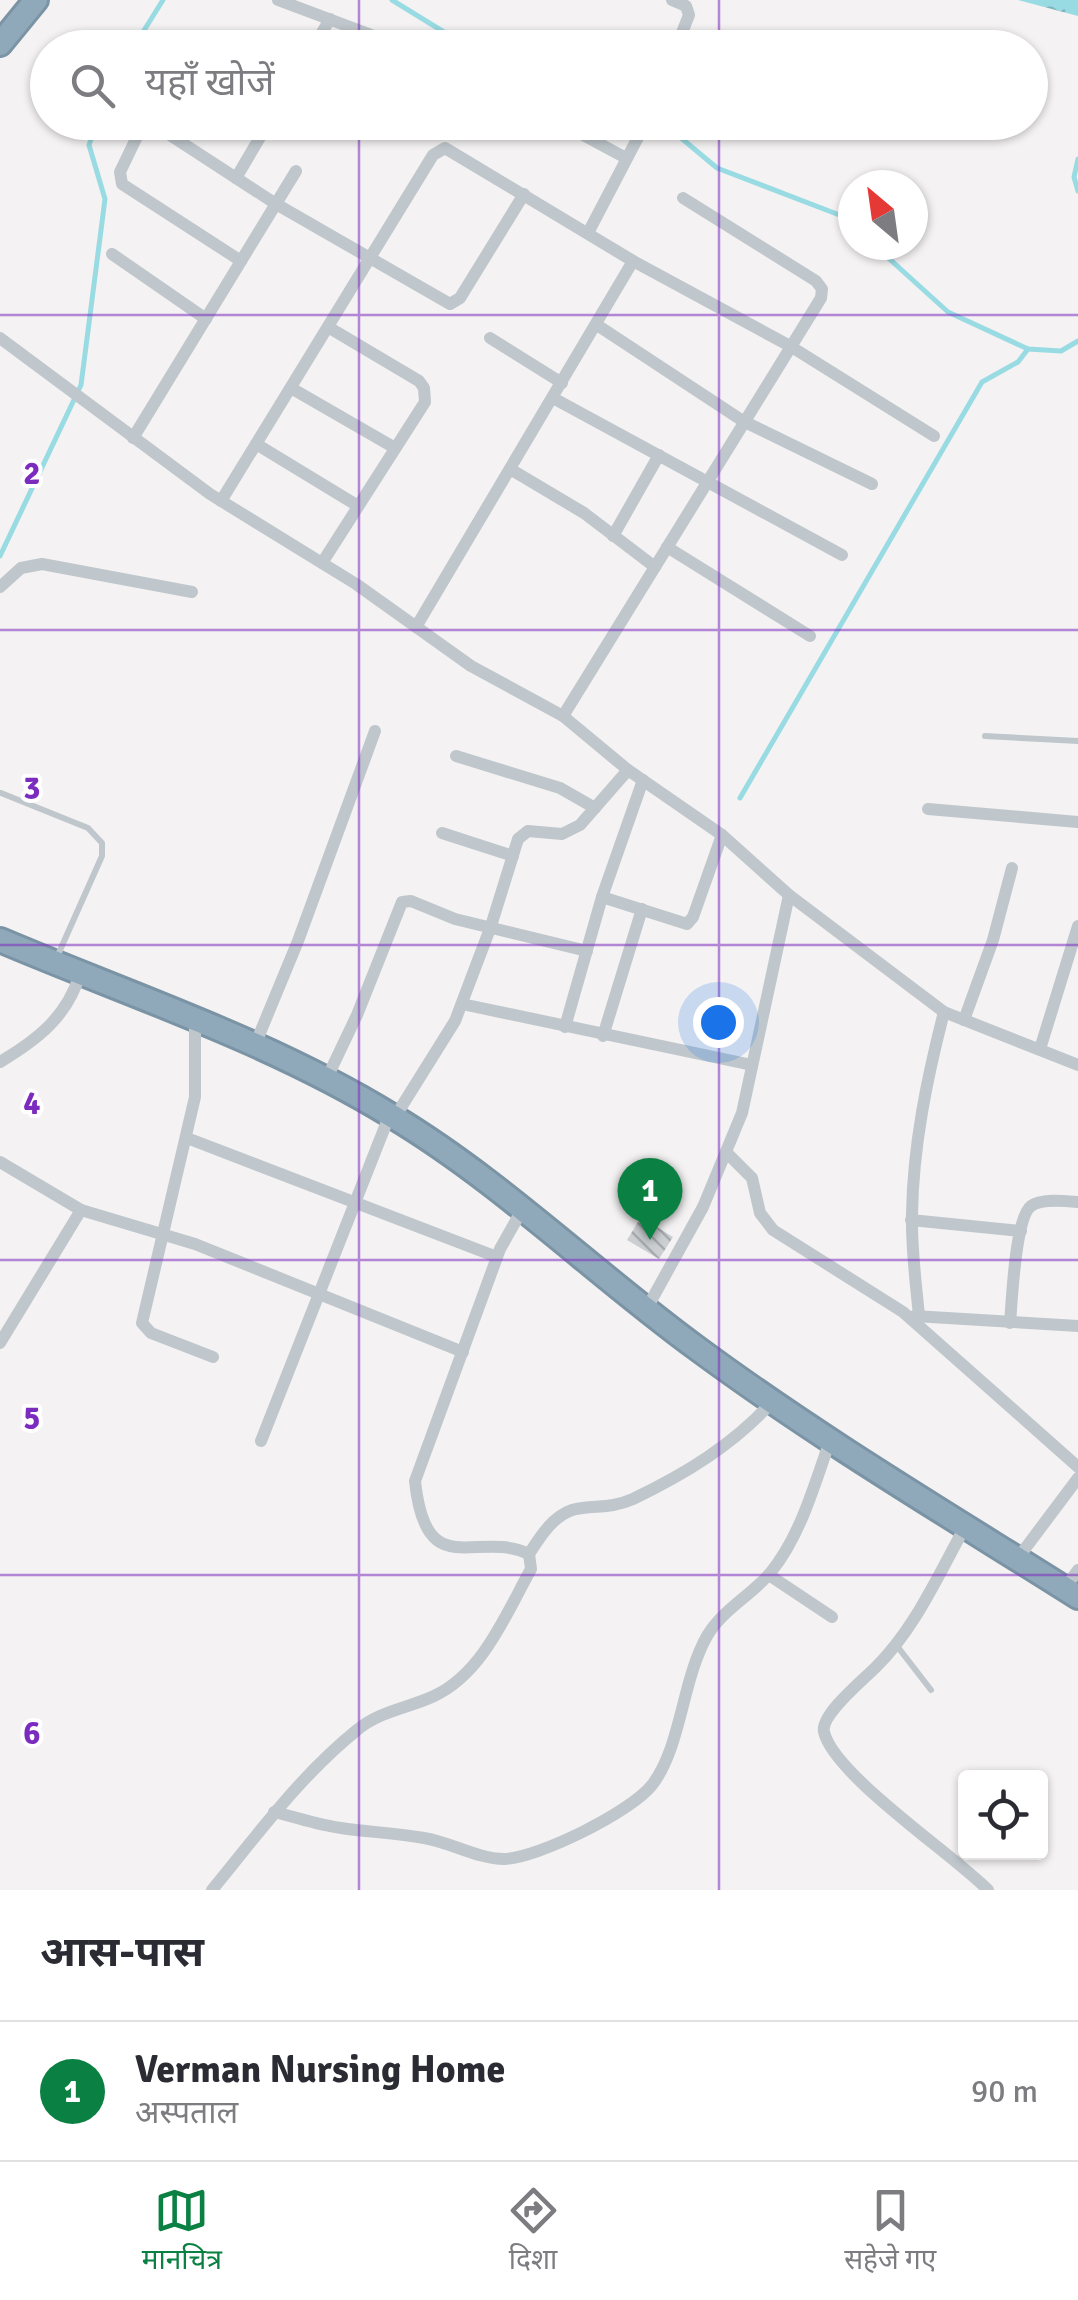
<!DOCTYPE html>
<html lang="hi">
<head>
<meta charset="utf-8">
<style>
  :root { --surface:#fff; --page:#f2f2f3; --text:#2b2b33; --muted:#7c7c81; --line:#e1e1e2; --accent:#0b8043 }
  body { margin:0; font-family:Signika,"Noto Sans Devanagari",sans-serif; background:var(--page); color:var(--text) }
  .controls { position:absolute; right:30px; bottom:30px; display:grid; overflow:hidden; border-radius:10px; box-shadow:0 2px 8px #0004 }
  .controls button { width:90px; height:90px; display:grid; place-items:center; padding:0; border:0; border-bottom:2px solid var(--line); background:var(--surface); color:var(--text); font:50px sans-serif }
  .compass { position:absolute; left:838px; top:170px; width:90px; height:90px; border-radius:50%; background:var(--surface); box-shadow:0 2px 8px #0004; rotate:331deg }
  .you { position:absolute; left:718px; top:1022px; width:35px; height:35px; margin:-25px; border:8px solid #fff; border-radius:50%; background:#1a73e8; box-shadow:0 0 0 15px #1a73e833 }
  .badge { display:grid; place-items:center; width:65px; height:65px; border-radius:50%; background:var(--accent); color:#fff; font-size:32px; font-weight:700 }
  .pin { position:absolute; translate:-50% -82px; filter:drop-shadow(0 2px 5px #0008) }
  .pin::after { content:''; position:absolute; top:52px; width:35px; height:30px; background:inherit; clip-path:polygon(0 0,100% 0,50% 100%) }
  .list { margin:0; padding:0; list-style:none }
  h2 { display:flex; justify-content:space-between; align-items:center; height:130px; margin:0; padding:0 40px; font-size:42px }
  h2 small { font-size:32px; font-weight:400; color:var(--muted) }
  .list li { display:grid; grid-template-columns:65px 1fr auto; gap:30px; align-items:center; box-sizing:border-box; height:140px; padding:0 40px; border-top:2px solid var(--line) }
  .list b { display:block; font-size:38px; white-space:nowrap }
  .list p { margin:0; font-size:32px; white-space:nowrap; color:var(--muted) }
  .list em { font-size:32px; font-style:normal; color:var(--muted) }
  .icon { flex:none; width:55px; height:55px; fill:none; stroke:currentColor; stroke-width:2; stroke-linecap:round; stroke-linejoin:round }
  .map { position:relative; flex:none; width:1078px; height:1890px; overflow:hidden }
  .search { position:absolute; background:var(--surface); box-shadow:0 2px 8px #0004; left:30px; right:30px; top:30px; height:110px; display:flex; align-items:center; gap:25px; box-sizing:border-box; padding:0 35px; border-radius:55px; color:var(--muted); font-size:38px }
  .sheet { height:270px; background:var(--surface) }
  nav { display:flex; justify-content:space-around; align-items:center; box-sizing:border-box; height:140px; border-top:2px solid var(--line); background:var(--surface); font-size:28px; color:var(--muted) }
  nav a { display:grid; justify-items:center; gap:5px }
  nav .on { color:var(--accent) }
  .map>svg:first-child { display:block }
  .water { fill:url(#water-ripples) }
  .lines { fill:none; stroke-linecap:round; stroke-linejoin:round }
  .stream { stroke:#99dbe2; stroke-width:5 }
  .building { fill:url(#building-back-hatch) }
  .highway-casing { stroke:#7b94a5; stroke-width:28 }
  .lane { stroke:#bfc7cc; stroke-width:6 }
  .street { stroke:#bfc7cc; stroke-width:12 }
  .highway { stroke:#90a9ba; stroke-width:22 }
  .grid { fill:none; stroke:#7b2cbf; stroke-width:2.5; stroke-opacity:0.55 }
  .grid-label { font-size:32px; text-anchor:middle; font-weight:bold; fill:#7b2cbf; stroke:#fff; stroke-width:8; stroke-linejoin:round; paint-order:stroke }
</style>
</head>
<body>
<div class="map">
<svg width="1078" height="1890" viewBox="0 0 1078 1890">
  <defs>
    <pattern id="water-ripples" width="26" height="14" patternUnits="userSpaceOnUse" patternTransform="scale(2.5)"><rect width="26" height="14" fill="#99dbe2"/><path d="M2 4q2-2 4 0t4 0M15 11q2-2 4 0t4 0" fill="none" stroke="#7fb4ba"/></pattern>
    <pattern id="building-back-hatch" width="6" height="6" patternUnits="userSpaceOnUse" patternTransform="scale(2.5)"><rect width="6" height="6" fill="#cccfd2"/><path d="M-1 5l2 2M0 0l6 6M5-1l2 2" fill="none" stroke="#a8abae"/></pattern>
  </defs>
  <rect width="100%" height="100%" fill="#f4f2f2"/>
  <polygon class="water" points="1018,0 1078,0 1078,16"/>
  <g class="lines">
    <g class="stream">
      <polyline points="392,0 470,48"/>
      <polyline points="133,48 163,0"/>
      <polyline points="662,122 717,168 842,216 853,226"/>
      <polyline points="1078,159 1074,177 1078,191"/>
      <polyline points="874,245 948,312 1028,349 1061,351 1078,341"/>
      <polyline points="0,556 81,385 105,199 89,145 97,122"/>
      <polyline points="740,798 982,382 1018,362 1028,349"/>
    </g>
  </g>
  <polygon class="building" points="641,1217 673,1237 659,1259 627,1240"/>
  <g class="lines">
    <g class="highway-casing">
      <g id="highway">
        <polyline points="0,44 36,0"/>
        <path d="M0 940C132 996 270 1041 392 1116 502 1182 595 1274 698 1349 820 1439 950 1516 1078 1597"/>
      </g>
    </g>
    <g class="lane">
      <polyline points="985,736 1078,741"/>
      <polyline points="1,793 88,828 102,843 102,856 57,957"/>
      <polyline points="897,1646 931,1690"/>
    </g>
    <g class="street">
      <polyline points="278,0 406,48"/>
      <polyline points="672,0 686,6 689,15 676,48"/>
      <polyline points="313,48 330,19"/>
      <polyline points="144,122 120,172 122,184 241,261"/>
      <polyline points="150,122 276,204 450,304 460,298 524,194"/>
      <polyline points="559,122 626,158"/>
      <polyline points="236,178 269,122"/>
      <polyline points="588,233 646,122"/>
      <polyline points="112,254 206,319"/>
      <polyline points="597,325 743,421 872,484"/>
      <polyline points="0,338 210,494 356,584 471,666 563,716 628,770 722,835 789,895 944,1012 1078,1065"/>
      <polyline points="490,338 562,383"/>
      <polyline points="291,388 395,448"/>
      <polyline points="553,398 842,555"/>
      <polyline points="133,438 296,171"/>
      <polyline points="256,444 358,506"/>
      <polyline points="510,469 584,513 655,567"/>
      <polyline points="221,501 433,155 445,148 633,261 790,346 934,436"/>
      <polyline points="613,536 659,455"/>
      <polyline points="667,547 810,636"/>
      <polyline points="322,563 425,402 424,388 419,381 328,327"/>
      <polyline points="0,587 21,568 42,564 192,592"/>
      <polyline points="416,627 633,261"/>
      <polyline points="563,716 821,298 822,289 816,281 683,198"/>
      <polyline points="456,756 560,788 595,808"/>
      <polyline points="928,809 1078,822"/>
      <polyline points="442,833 513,856"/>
      <polyline points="602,897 687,924 693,917 722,835"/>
      <polyline points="462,1004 752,1065"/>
      <polyline points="964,1020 993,940 1012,868"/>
      <polyline points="195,1021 195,1097 142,1323 151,1333 213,1357"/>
      <polyline points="565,1027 602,897 643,780"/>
      <polyline points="603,1036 642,909"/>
      <polyline points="255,1045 298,941 375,731"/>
      <polyline points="1040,1049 1078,926"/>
      <path d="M0 1062C37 1040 67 1017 80 974"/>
      <polyline points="327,1078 357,1015 402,902 411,901 455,919 587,951"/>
      <polyline points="395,1117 455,1021 491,926 518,839 528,831 562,834 580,825 628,770"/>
      <polyline points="187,1138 497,1257"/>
      <polyline points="726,1152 752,1178 760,1213 773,1230 903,1312 1078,1467"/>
      <polyline points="0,1162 81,1210 195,1244 463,1352"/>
      <polyline points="911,1220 1021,1231"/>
      <polyline points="646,1310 703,1207 742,1113 789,895"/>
      <polyline points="914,1316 1078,1326"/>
      <path d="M919 1316C916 1283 911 1248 912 1214 913 1146 927 1078 944 1012"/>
      <path d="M1010 1323C1012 1301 1015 1218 1031 1206 1041 1198 1066 1201 1078 1202"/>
      <polyline points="0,1343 81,1210"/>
      <polyline points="261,1441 390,1114"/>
      <path d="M965 1527C938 1575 915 1629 875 1668 863 1680 820 1715 824 1732 834 1775 954 1855 988 1890"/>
      <path d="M529 1554C540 1537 552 1517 572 1510 593 1504 608 1510 633 1499 685 1474 733 1445 772 1402"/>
      <polyline points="1018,1558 1078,1478"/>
      <polyline points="769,1575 832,1617"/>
      <polyline points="1065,1588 1078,1570"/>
      <path d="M274 1812C296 1817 318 1825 341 1828 368 1832 396 1833 424 1838 450 1842 478 1859 504 1859 538 1858 631 1812 652 1785 681 1748 682 1680 707 1636 723 1609 752 1595 771 1572 801 1535 814 1485 830 1441"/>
      <path d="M212 1890C258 1834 300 1776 357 1730 379 1711 409 1708 434 1696 483 1673 506 1614 531 1569L529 1554C476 1529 426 1585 415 1481L500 1249 522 1210"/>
    </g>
    <use href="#highway" class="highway"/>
  </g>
  <path class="grid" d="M359 0V48M719 0V48M359 122V1890M719 122V1890M0 315H1078M0 630H1078M0 945H1078M0 1260H1078M0 1575H1078"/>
  <g class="grid-label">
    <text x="32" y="484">2</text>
    <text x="32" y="799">3</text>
    <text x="32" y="1114">4</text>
    <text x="32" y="1429">5</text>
    <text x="32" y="1744">6</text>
  </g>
</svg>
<div class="controls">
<button><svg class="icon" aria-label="locate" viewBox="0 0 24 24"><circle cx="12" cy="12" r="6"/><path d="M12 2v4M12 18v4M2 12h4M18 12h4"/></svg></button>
</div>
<svg class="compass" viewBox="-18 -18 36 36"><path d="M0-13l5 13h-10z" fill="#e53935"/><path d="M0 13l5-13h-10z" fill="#7c7c81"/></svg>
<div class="you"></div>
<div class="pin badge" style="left:650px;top:1240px">1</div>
<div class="search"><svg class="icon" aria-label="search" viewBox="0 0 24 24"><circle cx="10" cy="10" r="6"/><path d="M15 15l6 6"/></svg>यहाँ खोजें</div>
</div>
<section class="sheet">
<h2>आस-पास<small></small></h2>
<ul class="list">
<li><span class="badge">1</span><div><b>Verman Nursing Home</b><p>अस्पताल</p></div><em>90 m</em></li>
</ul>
</section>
<nav>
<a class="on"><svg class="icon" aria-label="map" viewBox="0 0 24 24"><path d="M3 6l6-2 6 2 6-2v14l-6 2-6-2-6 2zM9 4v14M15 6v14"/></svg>मानचित्र</a>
<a><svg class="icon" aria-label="directions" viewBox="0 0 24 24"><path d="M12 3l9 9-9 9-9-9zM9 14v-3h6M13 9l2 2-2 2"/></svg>दिशा</a>
<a><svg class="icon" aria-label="saved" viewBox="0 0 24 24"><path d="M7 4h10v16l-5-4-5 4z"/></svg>सहेजे गए</a>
</nav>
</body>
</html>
